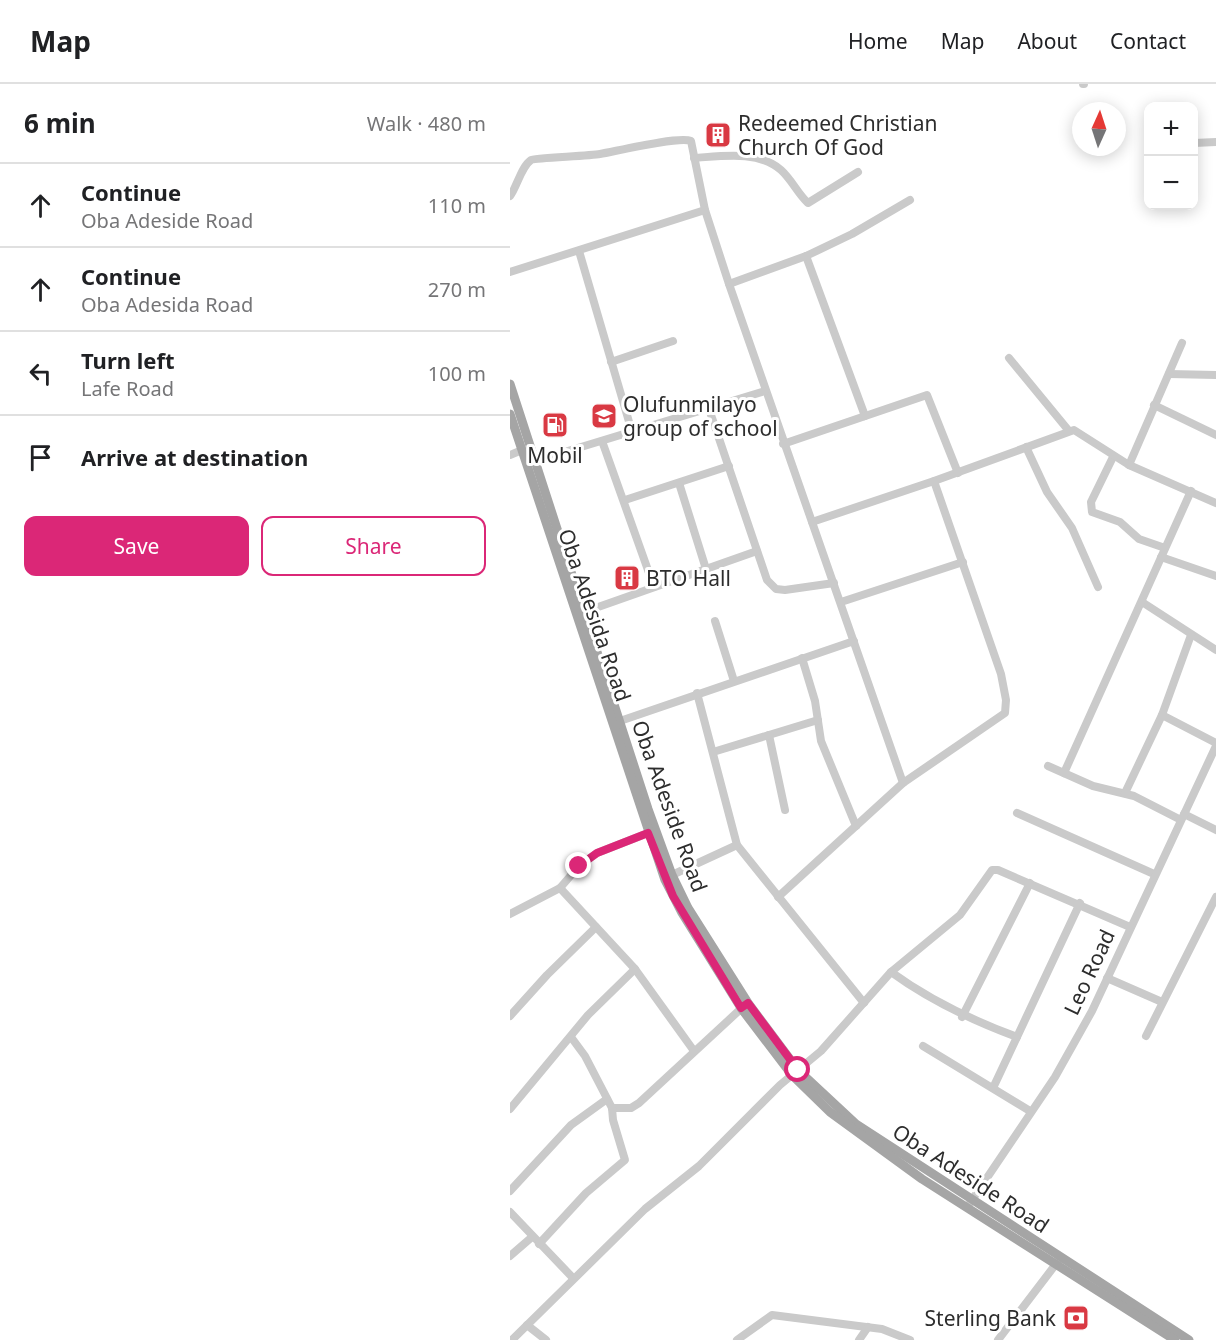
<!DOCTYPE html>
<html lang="en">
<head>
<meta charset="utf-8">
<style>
  :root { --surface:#fff; --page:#f2f2f2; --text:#202124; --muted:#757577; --line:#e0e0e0; --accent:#db2777 }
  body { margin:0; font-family:"Noto Sans",sans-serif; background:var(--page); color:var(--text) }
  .controls { position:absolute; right:18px; top:18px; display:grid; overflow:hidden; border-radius:12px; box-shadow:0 3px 15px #0003 }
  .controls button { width:54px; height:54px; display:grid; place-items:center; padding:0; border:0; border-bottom:2px solid var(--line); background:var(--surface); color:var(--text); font:30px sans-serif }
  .compass { position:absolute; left:562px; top:18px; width:54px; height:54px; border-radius:50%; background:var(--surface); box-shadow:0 3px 15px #0003; rotate:3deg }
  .stop { position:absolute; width:18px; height:18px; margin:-14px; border:4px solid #db2777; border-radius:50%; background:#fff }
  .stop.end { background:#db2777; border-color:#fff; box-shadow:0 2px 6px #0008 }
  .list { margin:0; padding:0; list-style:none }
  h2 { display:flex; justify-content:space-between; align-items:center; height:78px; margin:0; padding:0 24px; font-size:26px }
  h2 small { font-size:20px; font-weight:400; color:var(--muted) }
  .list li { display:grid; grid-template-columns:39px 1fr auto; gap:18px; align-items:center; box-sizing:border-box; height:84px; padding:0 24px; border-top:2px solid var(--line) }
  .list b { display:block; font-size:22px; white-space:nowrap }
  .list p { margin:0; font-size:20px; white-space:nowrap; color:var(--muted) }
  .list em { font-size:20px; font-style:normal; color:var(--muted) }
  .actions { display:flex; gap:12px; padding:18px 24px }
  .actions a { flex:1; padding:14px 0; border:2px solid var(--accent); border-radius:12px; text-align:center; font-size:21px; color:var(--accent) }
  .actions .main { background:var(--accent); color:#fff }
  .icon { flex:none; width:33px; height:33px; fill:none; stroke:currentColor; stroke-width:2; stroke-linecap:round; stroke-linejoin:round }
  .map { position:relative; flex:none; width:706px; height:1256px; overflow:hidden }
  header { display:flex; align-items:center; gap:36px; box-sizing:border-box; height:84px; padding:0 30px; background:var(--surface); border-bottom:2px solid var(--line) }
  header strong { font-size:28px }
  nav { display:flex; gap:33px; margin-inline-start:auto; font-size:21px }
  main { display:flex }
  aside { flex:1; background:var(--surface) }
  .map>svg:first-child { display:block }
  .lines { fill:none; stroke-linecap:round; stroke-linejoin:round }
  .minor { stroke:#cacaca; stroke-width:8 }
  .major { stroke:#a5a5a5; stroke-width:9 }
  .route { stroke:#db2777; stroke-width:8 }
  .labels { text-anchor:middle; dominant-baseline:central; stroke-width:6; stroke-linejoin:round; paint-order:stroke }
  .poi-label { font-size:21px; fill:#2d2d2d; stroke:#fff; text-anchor:start }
  .street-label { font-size:21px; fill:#2d2d2d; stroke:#fff }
</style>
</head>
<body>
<header>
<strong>Map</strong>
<nav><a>Home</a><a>Map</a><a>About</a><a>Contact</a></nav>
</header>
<main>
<aside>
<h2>6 min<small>Walk · 480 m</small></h2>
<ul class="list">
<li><svg class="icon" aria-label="ahead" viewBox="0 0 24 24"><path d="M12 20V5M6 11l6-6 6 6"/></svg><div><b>Continue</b><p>Oba Adeside Road</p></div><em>110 m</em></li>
<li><svg class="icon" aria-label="ahead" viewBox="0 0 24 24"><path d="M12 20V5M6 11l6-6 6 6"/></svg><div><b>Continue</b><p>Oba Adesida Road</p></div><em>270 m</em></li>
<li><svg class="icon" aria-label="left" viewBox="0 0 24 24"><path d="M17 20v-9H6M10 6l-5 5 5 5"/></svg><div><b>Turn left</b><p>Lafe Road</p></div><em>100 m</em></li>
<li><svg class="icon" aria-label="arrive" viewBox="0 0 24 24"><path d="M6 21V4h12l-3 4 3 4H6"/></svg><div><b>Arrive at destination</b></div></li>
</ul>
<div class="actions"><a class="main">Save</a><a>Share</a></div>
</aside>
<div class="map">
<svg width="706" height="1256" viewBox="0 0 706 1256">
  <rect width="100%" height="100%" fill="#fff"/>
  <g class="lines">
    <g class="minor">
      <polyline points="573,0 574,0"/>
      <polyline points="684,59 706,58"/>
      <path d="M184 74C213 72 248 66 271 86 282 96 288 110 298 119L348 88"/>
      <path d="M0 112C7 103 11 83 21 76 24 74 79 72 90 70 107 67 169 52 181 57L195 126 219 200 393 699"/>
      <polyline points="69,167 122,348"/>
      <polyline points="296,172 355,332"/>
      <polyline points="0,188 195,126"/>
      <polyline points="219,200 296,172 342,150 400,116"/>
      <polyline points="499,274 559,347"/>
      <polyline points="101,278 163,257"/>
      <polyline points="659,290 706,291"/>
      <polyline points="644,321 706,351"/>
      <polyline points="199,325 257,496 266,505 275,506 324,499"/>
      <polyline points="92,357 144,503"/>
      <polyline points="273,360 417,311 448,389"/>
      <polyline points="516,363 537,408 562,444 588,503"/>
      <polyline points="0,371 12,366"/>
      <polyline points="603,373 581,418 582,428 610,438 629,455 655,464"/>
      <polyline points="25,377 255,307"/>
      <polyline points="619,381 672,259"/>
      <polyline points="169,399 196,485"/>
      <polyline points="115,416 219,382"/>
      <polyline points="302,438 424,397 564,346 619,381 706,419"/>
      <polyline points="651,473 706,492"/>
      <polyline points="331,518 453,478"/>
      <polyline points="632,518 706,566"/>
      <polyline points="74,528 247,467"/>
      <polyline points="205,537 224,597"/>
      <polyline points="292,574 305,617 311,657 346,742"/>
      <polyline points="187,609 227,761 354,919"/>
      <polyline points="652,631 706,659"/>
      <polyline points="110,637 344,557"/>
      <polyline points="259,651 275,726"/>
      <polyline points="203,668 308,636"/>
      <polyline points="538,682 583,702 624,712 671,736"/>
      <polyline points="554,689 681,407"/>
      <polyline points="615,709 652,631 681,551"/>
      <polyline points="507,729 644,790"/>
      <polyline points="674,730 706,746"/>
      <polyline points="162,791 227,761"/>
      <polyline points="50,804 125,885 184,967"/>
      <polyline points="268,813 393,699 495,629 496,616 491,590 424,397"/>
      <polyline points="0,830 50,804 69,782 87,769 138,749"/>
      <path d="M381 888C421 917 461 936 507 953"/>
      <polyline points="597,894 652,918"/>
      <polyline points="0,932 37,891 86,843"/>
      <polyline points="452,933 520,799"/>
      <polyline points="636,952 706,813"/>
      <polyline points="413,962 520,1027"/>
      <polyline points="483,1004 570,819"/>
      <polyline points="102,1024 121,1024 129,1019 235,921"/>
      <polyline points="0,1025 78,931 125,885"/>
      <polyline points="0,1107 61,1041 97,1015"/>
      <polyline points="460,1119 545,993 582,927 706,662"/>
      <polyline points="0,1128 63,1194"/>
      <polyline points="29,1160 76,1109 115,1076 103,1036 102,1024 75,972 61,953"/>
      <polyline points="0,1172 22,1153"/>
      <polyline points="17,1241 36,1256"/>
      <polyline points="2,1256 135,1125 189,1082 270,1001 311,967 381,888 450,831 482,786 488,786 620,843"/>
      <polyline points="227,1256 262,1231 372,1245 400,1256"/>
      <polyline points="349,1256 358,1243"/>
      <polyline points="488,1256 549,1176"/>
    </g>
    <g class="major">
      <polyline points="0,300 138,725 162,791 178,824 238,919 288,986 346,1040 679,1256"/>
      <polyline points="0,330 155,796 172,829 231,924 282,991 320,1028 412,1095 665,1256"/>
    </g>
  </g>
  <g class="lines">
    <polyline class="route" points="69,782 87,769 138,749 163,812 231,924 238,919 288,986"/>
  </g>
  <defs>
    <g id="building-square" transform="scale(1.35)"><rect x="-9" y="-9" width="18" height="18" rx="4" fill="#d93943" stroke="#fff"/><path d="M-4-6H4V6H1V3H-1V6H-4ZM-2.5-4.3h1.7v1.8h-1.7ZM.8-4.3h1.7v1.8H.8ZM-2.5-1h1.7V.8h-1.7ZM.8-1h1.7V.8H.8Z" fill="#fff"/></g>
    <g id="school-square" transform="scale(1.35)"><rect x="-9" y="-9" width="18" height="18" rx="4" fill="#d93943" stroke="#fff"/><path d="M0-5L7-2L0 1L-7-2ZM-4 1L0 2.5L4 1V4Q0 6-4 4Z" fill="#fff"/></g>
    <g id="fuel-square" transform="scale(1.35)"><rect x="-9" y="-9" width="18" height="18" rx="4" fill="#d93943" stroke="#fff"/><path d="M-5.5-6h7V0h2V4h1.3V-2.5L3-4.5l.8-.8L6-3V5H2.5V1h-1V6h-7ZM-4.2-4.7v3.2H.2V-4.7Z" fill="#fff"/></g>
    <g id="bank-square" transform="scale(1.35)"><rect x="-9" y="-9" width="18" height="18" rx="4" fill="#d93943" stroke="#fff"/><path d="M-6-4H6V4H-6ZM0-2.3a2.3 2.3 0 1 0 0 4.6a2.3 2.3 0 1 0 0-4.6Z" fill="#fff"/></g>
  </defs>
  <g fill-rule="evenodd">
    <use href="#building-square" x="208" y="51"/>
    <use href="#school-square" x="94" y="332"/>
    <use href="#fuel-square" x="45" y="341"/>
    <use href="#building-square" x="117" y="494"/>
    <use href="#bank-square" x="566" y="1234"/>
  </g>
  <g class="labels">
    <g class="poi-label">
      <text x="228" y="39">Redeemed Christian<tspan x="228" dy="24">Church Of God</tspan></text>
      <text x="113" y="320">Olufunmilayo<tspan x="113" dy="24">group of school</tspan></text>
      <text x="45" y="371" text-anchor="middle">Mobil</text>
      <text x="136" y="494">BTO Hall</text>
      <text x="546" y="1234" text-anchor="end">Sterling Bank</text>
    </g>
    <g class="street-label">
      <text transform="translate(85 531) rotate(71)">Oba Adesida Road</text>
      <text transform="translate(160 722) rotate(70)">Oba Adeside Road</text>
      <text transform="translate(579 888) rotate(-65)">Leo Road</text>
      <text transform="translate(461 1094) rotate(33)">Oba Adeside Road</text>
    </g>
  </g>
</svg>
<div class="controls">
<button>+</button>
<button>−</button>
</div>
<svg class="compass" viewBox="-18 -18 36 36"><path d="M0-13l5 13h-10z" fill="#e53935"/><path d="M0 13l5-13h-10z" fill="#757577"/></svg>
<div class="stop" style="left:288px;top:986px"></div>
<div class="stop end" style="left:69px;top:782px"></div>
</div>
</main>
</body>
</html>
